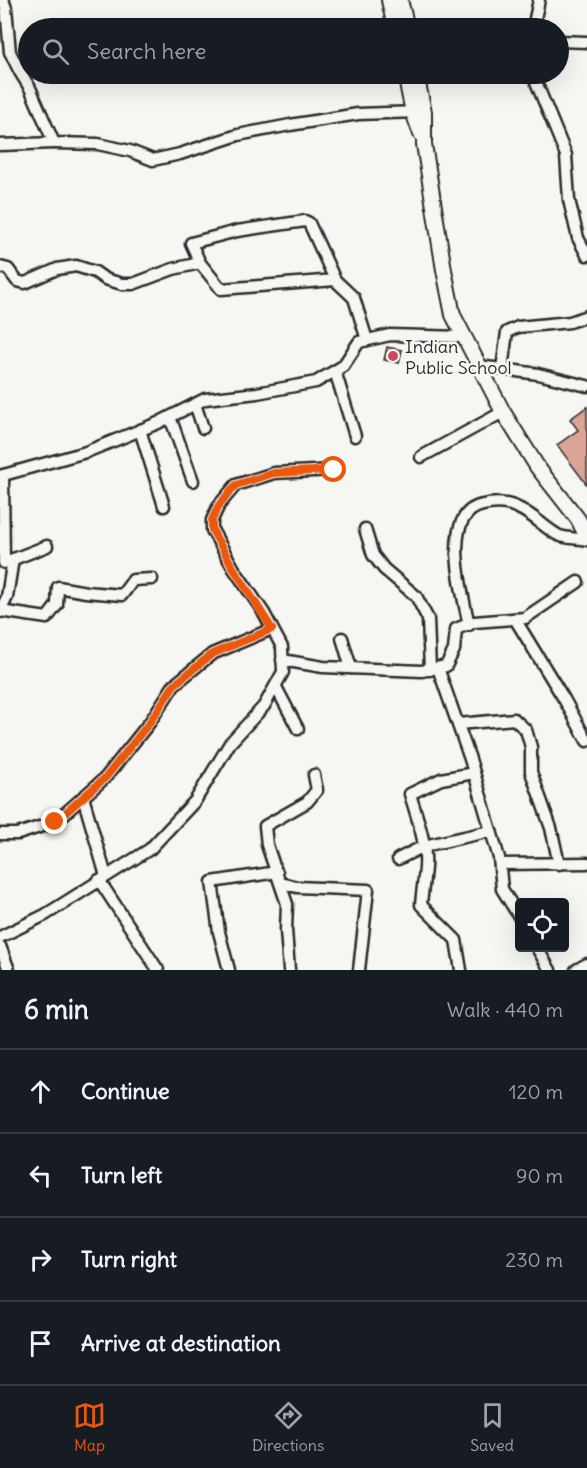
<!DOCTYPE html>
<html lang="en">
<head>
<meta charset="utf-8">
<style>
  :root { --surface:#171b24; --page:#20242c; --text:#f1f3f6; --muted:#9ea1a6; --line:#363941; --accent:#ea580c }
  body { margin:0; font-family:Delius,sans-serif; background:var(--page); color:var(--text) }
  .controls { position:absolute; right:18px; bottom:18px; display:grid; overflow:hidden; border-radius:6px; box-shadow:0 6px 24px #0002 }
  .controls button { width:54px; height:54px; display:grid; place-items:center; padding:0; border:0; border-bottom:2px solid var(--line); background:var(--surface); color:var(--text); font:30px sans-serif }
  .stop { position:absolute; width:18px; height:18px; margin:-14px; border:4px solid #ea580c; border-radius:50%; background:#fff }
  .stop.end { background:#ea580c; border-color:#fff; box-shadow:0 2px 6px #0008 }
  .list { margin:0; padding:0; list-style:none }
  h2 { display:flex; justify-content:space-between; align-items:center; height:78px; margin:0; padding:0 24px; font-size:26px }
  h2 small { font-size:20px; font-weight:400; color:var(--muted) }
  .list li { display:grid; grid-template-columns:39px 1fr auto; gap:18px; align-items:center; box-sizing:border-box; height:84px; padding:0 24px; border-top:2px solid var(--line) }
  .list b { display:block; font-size:22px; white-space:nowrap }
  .list em { font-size:20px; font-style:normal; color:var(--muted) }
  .icon { flex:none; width:33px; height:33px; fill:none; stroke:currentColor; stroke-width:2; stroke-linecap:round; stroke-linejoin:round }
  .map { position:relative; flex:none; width:587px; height:970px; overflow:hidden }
  .search { position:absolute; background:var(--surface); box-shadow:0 6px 24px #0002; left:18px; right:18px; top:18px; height:66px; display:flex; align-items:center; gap:15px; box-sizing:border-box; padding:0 21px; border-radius:33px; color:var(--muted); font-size:22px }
  .sheet { height:414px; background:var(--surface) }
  nav { display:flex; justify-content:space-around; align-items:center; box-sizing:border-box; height:84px; border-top:2px solid var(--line); background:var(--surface); font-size:16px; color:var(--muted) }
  nav a { display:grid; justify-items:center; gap:3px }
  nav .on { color:var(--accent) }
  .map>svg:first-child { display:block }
  .building { fill:#dca496; stroke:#2b2b2b; stroke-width:1.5 }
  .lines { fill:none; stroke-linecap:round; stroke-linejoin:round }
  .street-casing { stroke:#2b2b2b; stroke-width:15 }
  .secondary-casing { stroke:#2b2b2b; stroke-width:18 }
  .street { stroke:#f6f6f2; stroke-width:10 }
  .secondary { stroke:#f6f6f2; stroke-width:14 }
  .route { stroke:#ea580c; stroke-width:8 }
  .poi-dot { fill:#d1495b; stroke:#f6f6f2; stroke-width:2 }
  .labels { text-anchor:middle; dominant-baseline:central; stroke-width:5; stroke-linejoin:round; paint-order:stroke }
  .poi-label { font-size:18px; fill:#2b2b2b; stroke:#f6f6f2; text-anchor:start }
</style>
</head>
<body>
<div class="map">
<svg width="587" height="970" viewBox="0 0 587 970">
  <rect width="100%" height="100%" fill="#f6f6f2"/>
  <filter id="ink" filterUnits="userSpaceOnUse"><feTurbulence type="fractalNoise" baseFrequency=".0167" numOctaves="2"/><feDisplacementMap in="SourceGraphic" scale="12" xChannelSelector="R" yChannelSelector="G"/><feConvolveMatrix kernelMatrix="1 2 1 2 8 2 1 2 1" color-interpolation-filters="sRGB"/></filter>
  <g filter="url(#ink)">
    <g class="building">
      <polygon points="387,347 402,350 399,363 384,360"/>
      <polygon points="587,407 587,485 557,445 578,430 570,419"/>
    </g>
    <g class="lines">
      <g class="street-casing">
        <g id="street">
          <polyline points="3,0 6,8 10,52 20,72 30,88 54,143 98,144 130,151 153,160 180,154 238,135 290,125 358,114 418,112"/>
          <polyline points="533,28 539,0"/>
          <polyline points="558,41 587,42"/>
          <polyline points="535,74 536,82 566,155 569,200 578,238 587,255"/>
          <polyline points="0,145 54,143"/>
          <polyline points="0,267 8,269 17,281 25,283 57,269 76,266 95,272 105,279 122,284 133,284 173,269 200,263"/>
          <polyline points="335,280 309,223 305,221 237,231 191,243 200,263 221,289 335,280 354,298 367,340"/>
          <polyline points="478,366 502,369 507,332 518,327 570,322 587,316"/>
          <polyline points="502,369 538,374 587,386"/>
          <polyline points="335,371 355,436"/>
          <polyline points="195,404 203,428"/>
          <polyline points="170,417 193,481"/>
          <polyline points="140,430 164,506"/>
          <polyline points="421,457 503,412"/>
          <polyline points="3,475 4,563"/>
          <polyline points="0,476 86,452 158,423 205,399 257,393 316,382 343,366 359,342 390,335 463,337"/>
          <polyline points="365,529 373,555 384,569 416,596 428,619 430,670"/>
          <polyline points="6,562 47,546"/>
          <polyline points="0,611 47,618 57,605 58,587 86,592 122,595 133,580 152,579"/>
          <polyline points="0,612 7,597 13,559"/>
          <polyline points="515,619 564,699 587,741"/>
          <path d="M469 625C463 595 439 513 483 505 495 502 506 502 518 508 532 514 543 526 556 534 563 539 578 538 587 540"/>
          <polyline points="342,638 351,668"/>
          <polyline points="282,660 323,667 422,671 446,666 454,650 456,629 474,622 525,618 578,582"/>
          <polyline points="438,668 470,759 499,858 502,889 520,918"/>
          <polyline points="276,687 298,729"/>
          <polyline points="458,724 514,719 526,730 531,747 531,772 551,828 559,864"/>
          <polyline points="83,797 106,876"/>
          <polyline points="0,834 18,834 55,822 106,777 150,722 174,685 212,654 272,629"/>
          <polyline points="398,859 424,846 491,831"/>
          <polyline points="500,864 587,863"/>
          <polyline points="99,880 158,970"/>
          <polyline points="281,883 297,887 368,890 359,970"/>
          <polyline points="0,937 45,915 150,849 195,801 230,743 264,706 283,672 282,647 264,613 234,569 212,530 212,520 219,505 236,485 274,473 334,470"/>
          <polyline points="0,946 9,970"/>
          <polyline points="537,948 550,970"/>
          <polyline points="229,970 219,932 212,882 277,872"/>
          <polyline points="289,970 286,930 287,904 267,845 265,826 307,802 317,790 314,775"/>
          <path d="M461 970 456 940 421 905C422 893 424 880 425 868 427 843 417 818 410 794L441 779 474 773"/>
          <polyline points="576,970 587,964"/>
        </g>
      </g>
      <g class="secondary-casing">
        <g id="secondary">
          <polyline points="389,0 395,28"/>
          <polyline points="400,0 407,28"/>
          <polyline points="405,74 413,112 421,134"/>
          <polyline points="416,74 424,112 424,144 444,270 453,315 503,412 538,468 578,519 587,537"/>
        </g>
      </g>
      <use href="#street" class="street"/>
      <use href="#secondary" class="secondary"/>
    </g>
  </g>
  <g class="lines" filter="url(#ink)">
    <polyline class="route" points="55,822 106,777 150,722 174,685 212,654 272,629 234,569 212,530 212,520 219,505 236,485 274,473 334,470"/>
  </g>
  <circle class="poi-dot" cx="393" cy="356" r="6"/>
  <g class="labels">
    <g class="poi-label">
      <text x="405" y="346">Indian<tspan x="405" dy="21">Public School</tspan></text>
    </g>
  </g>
</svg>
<div class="controls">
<button><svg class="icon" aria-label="locate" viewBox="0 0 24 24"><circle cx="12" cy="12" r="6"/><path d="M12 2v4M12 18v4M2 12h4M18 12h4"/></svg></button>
</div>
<div class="stop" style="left:334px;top:470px"></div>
<div class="stop end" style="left:55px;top:822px"></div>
<div class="search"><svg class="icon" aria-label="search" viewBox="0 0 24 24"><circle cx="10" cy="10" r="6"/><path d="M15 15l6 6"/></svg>Search here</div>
</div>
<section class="sheet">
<h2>6 min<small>Walk · 440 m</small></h2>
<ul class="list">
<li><svg class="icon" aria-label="ahead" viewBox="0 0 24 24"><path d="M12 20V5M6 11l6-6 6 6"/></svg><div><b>Continue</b></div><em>120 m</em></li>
<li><svg class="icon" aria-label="left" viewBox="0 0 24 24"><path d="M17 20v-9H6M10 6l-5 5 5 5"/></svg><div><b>Turn left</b></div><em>90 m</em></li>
<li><svg class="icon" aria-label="right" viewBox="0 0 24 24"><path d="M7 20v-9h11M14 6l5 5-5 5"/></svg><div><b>Turn right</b></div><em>230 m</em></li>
<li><svg class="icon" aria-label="arrive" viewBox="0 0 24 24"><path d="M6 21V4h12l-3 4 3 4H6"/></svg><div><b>Arrive at destination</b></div></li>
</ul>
</section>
<nav>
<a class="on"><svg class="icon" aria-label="map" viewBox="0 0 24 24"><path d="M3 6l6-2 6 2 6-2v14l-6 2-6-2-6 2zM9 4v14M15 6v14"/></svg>Map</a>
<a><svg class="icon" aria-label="directions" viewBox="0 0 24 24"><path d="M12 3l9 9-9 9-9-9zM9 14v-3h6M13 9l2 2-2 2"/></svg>Directions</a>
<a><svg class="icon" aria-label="saved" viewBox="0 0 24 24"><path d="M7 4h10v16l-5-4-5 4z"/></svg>Saved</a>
</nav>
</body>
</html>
